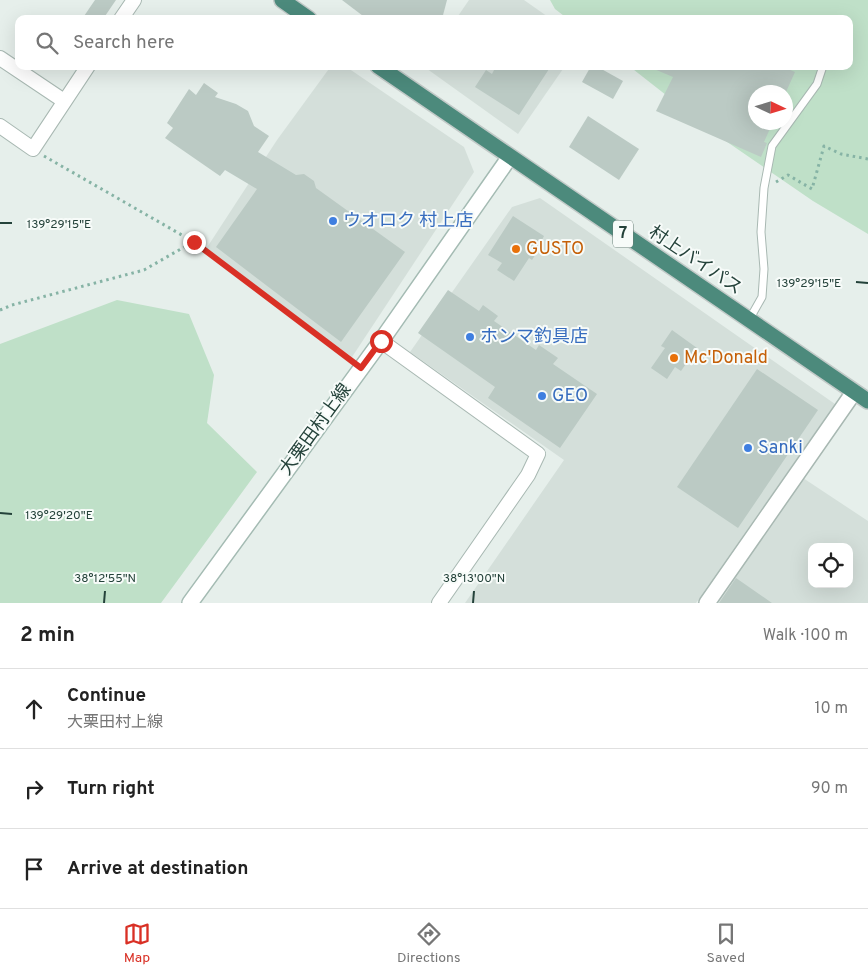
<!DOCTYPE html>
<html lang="en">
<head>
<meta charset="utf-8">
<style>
  :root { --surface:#fff; --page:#f6f6f6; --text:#222; --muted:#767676; --line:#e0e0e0; --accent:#d93025 }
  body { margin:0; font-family:Overpass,"Noto Sans JP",sans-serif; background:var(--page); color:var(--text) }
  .controls { position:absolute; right:15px; bottom:15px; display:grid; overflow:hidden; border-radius:10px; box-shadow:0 5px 20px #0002 }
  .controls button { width:45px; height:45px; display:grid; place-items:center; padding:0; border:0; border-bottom:1px solid var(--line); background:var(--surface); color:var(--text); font:25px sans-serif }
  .compass { position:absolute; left:748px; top:85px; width:45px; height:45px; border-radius:50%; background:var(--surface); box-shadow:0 5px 20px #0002; rotate:94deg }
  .stop { position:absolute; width:15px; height:15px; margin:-11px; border:4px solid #d93025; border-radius:50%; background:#fff }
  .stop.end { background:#d93025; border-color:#fff; box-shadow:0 1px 5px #0008 }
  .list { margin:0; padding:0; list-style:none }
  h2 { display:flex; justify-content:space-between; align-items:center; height:65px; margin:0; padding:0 20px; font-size:21px }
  h2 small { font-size:16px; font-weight:400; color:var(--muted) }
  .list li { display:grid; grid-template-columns:32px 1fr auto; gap:15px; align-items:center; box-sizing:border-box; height:80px; padding:0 20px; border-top:1px solid var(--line) }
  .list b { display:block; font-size:19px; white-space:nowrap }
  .list p { margin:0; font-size:16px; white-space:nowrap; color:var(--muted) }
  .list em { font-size:16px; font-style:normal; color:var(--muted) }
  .icon { flex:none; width:28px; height:28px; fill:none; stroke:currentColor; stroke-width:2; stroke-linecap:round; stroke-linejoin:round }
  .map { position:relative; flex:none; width:868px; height:603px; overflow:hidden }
  .search { position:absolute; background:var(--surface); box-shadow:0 5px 20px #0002; left:15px; right:15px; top:15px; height:55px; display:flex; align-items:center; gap:12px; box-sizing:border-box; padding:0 18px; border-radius:10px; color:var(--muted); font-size:19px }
  .sheet { height:305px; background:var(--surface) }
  nav { display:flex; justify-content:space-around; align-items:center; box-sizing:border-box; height:70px; border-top:1px solid var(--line); background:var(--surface); font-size:14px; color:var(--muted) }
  nav a { display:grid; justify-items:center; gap:2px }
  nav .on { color:var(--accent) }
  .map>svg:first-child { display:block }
  .built { fill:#d4dfda; fill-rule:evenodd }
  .green { fill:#bfe0c8; fill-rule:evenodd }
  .building { fill:#bbcac4 }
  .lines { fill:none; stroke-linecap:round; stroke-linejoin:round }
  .service-casing { stroke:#a8b8b2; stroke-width:9 }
  .minor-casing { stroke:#a8b8b2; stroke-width:16 }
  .tertiary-casing { stroke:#a8b8b2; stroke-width:18 }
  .secondary-casing { stroke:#a4bbb3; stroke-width:18 }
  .trunk-casing { stroke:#c2cac8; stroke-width:18 }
  .path { stroke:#86b3a5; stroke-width:3; stroke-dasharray:2.5 4; stroke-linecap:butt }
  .service { stroke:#fff; stroke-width:7 }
  .minor { stroke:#fff; stroke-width:14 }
  .tertiary { stroke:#fff; stroke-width:15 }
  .secondary { stroke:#fff; stroke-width:15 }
  .trunk { stroke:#4c8a7c; stroke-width:15 }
  .route { stroke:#d93025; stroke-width:6 }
  .ticks { fill:none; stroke:#24423a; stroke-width:2 }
  .shop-dot { fill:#3f7fe0; stroke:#f7fbf9; stroke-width:2 }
  .food-dot { fill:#e8710a; stroke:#f7fbf9; stroke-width:2 }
  .labels { text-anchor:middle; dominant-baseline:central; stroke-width:4; stroke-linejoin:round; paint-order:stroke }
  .shield { fill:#f7fbf9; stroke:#637a73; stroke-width:1 }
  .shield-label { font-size:16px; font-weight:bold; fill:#24423a }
  .shop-label { font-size:18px; fill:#366cbe; stroke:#f7fbf9; text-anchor:start }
  .food-label { font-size:18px; fill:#c56008; stroke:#f7fbf9; text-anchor:start }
  .street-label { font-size:18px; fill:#24423a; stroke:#f7fbf9 }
  .ticks-label { font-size:12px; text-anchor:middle; fill:#24423a; stroke:#f7fbf9; stroke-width:4; stroke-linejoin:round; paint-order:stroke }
</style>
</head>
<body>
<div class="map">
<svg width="868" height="603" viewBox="0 0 868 603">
  <rect width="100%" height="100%" fill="#e6efeb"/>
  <g class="built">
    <polygon points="469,0 524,0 551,19 456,19"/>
    <polygon points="331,66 345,66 464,147 474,172 352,357 206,249 277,140"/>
    <polygon points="423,66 565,66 518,134"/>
    <polygon points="540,198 835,404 696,603 465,603 564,460 410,352 512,207"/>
    <path d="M803 478 868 521V603H714ZM812 547H849V584H812Z"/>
  </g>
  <g class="green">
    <path d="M550 0H868V234L813 201 717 135 629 66H849V19H568L555 9ZM756 92H786V122H756Z"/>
    <polygon points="117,300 189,314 214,375 207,423 257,472 161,603 0,603 0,344"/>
  </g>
  <g class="building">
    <polygon points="95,0 116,0 103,19 82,19"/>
    <polygon points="342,0 447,0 442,19 367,19"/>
    <polygon points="496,66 551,66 519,115 475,87 486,70 492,74"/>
    <polygon points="591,66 596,66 623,81 613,99 582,82"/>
    <polygon points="647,66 781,66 795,72 786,92 756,92 756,122 773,122 764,142 767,143 761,157 656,111 673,77"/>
    <polygon points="204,83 218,93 215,97 236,104 248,111 254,126 269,136 258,152 296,175 304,174 314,181 316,188 405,252 341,342 216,247 257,189 225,170 220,176 165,138 173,128 167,123 189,89 196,95"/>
    <polygon points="588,116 639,149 619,180 569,147"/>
    <polygon points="513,216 544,236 541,242 543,243 532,260 529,258 514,281 497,270 502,263 488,255"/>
    <polygon points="448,290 479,311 483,305 498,316 494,321 536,350 539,345 558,358 553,364 597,394 560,448 488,398 495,387 418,333"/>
    <polygon points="672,330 697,348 681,371 675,367 667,379 651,368 665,348 661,346"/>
    <polygon points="757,369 818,410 738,528 677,487"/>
    <polygon points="736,578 772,603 719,603"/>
  </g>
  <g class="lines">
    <g class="service-casing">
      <polyline id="service" points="749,320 762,297 764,269 761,232 764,188 772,146 817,84 823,66"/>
    </g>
    <g class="minor-casing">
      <g id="minor">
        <polyline points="121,19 134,0"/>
        <polyline points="0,58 64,101"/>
        <polyline points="0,126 33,149 88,66"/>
        <polyline points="381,341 538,454 528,475 439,603"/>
      </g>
    </g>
    <g class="tertiary-casing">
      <polyline id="tertiary" points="707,603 854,392"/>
    </g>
    <g class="secondary-casing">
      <polyline id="secondary" points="190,603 381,341 509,158"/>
    </g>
    <g class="trunk-casing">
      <g id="trunk">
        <polyline points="282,0 309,19"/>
        <polyline points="378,66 868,401"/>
      </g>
    </g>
    <g class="path">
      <polyline points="44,156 194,242 350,360"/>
      <polyline points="776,182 788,175 812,189 824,146 841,154 868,159"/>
      <polyline points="0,310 12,305 144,270 193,242"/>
    </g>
    <use href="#service" class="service"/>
    <use href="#minor" class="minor"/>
    <use href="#tertiary" class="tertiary"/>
    <use href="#secondary" class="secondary"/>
    <use href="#trunk" class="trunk"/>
  </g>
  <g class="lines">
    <polyline class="route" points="194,242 361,368 381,341"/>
  </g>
  <path class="ticks" d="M0 223H12M856 282 868 283M0 513 12 514M104 603 105 591M473 603 474 591"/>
  <g class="shop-dot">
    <circle cx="333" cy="221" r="5"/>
    <circle cx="470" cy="337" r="5"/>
    <circle cx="542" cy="396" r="5"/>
    <circle cx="748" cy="448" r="5"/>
  </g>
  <g class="food-dot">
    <circle cx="516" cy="249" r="5"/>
    <circle cx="674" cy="358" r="5"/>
  </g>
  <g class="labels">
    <rect class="shield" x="613" y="220.5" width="20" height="27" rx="4"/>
    <g class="shield-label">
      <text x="623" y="234">7</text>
    </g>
    <g class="shop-label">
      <text x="343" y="221">ウオロク 村上店</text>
      <text x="480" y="337">ホンマ釣具店</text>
      <text x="552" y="396">GEO</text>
      <text x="758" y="448">Sanki</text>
    </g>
    <g class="food-label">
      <text x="526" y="249">GUSTO</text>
      <text x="684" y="358">Mc'Donald</text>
    </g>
    <g class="street-label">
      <text transform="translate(695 261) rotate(34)">村上バイパス</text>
      <text transform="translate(316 430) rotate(-54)">大栗田村上線</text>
    </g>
  </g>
  <g class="ticks-label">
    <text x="59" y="228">139°29'15"E</text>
    <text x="809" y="287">139°29'15"E</text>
    <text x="59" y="519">139°29'20"E</text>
    <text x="105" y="582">38°12'55"N</text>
    <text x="474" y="582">38°13'00"N</text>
  </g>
</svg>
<div class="controls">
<button><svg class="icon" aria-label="locate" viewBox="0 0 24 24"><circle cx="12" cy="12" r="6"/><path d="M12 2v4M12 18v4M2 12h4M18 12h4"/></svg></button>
</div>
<svg class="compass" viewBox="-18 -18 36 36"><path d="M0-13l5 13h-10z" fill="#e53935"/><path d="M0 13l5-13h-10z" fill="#767676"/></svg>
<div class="stop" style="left:381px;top:341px"></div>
<div class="stop end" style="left:194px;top:242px"></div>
<div class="search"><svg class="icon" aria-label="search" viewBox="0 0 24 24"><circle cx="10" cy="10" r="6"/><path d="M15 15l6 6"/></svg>Search here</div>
</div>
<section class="sheet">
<h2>2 min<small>Walk · 100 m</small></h2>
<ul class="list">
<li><svg class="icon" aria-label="ahead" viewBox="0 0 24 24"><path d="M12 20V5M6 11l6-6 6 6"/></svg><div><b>Continue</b><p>大栗田村上線</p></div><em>10 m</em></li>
<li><svg class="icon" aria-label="right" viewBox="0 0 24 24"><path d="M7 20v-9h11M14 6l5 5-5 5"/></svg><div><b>Turn right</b></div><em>90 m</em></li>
<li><svg class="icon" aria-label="arrive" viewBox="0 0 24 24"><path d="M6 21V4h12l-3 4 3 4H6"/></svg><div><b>Arrive at destination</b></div></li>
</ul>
</section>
<nav>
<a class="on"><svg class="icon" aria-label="map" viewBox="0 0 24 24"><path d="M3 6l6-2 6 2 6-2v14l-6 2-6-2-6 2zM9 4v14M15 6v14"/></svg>Map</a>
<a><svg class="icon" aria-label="directions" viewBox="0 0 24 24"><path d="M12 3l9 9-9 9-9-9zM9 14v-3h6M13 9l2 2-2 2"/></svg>Directions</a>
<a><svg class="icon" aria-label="saved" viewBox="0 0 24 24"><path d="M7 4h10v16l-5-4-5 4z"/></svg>Saved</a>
</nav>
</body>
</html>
